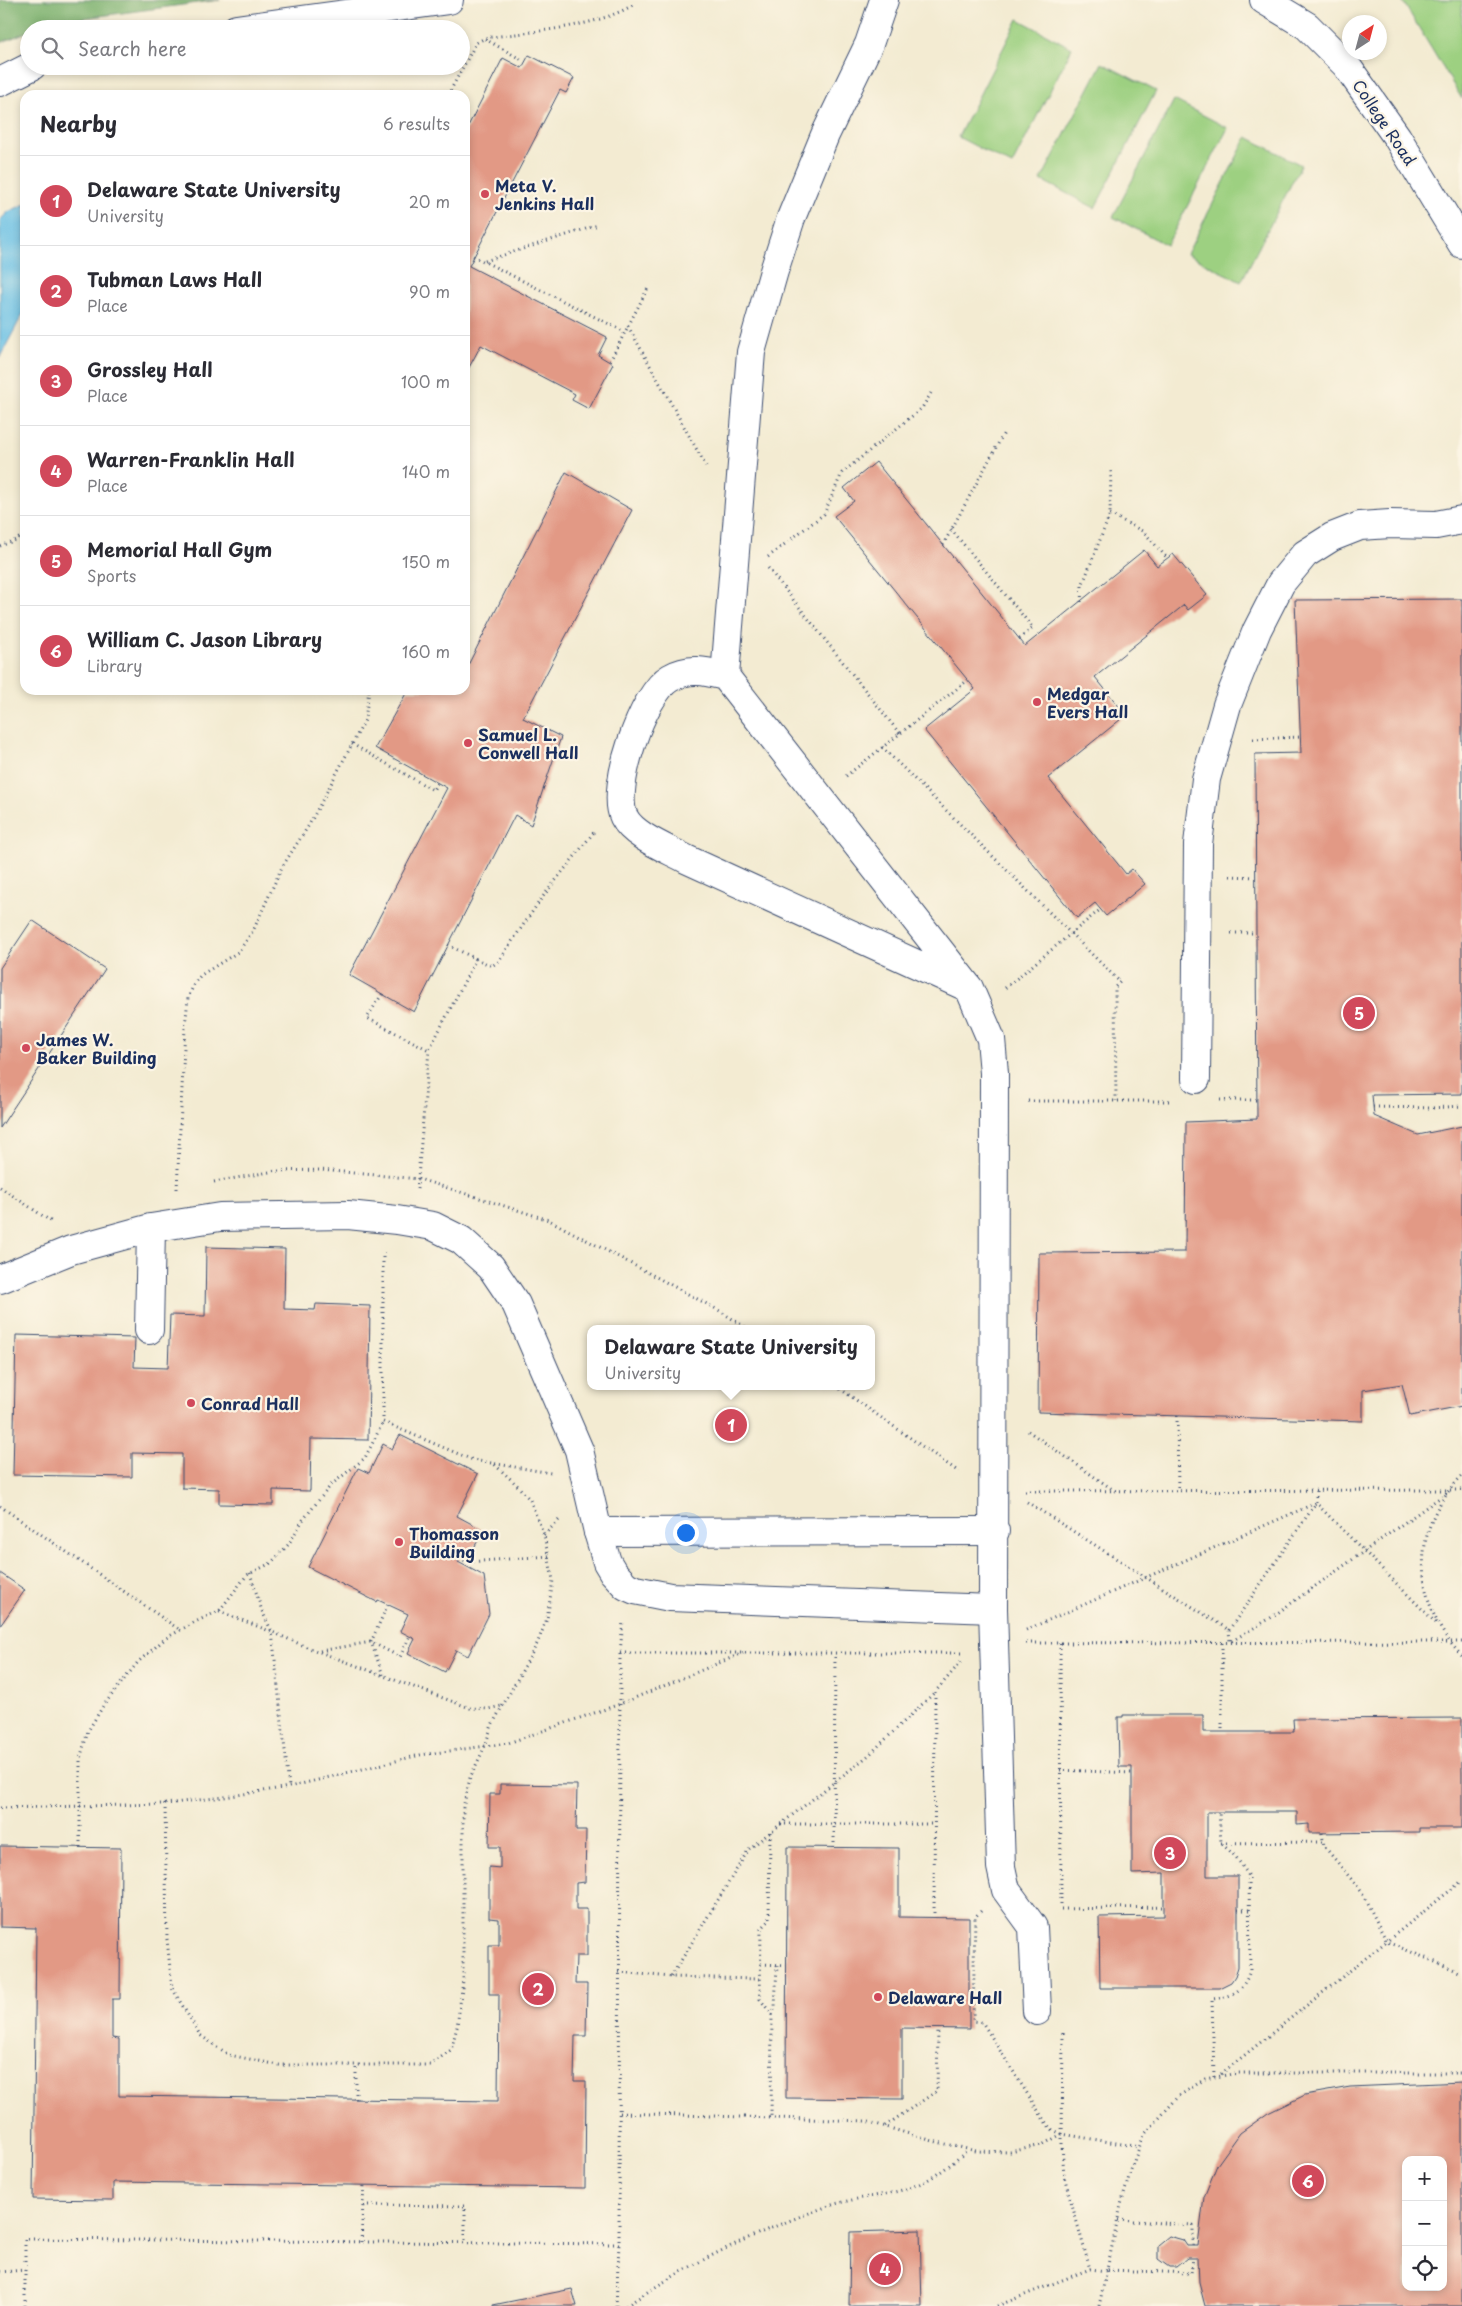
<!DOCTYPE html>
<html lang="en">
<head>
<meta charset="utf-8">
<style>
  :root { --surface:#fff; --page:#f2f2f3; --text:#2b2b33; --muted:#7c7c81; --line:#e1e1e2; --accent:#d1495b }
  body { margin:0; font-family:"Playpen Sans",sans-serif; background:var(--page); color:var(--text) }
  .controls { position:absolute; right:15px; bottom:15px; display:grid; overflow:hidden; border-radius:10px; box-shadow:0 2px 8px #0003 }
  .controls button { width:45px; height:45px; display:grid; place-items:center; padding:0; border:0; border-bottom:1px solid var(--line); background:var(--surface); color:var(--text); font:25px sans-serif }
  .compass { position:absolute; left:1342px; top:15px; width:45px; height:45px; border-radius:50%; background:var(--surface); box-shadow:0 2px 8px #0003; rotate:36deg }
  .you { position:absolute; left:685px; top:1532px; width:18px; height:18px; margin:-12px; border:4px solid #fff; border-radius:50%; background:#1a73e8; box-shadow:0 0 0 8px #1a73e833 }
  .badge { display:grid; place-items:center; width:32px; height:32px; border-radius:50%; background:var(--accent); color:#fff; font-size:16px; font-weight:700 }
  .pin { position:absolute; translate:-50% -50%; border:2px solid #fff; box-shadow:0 1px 5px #0006 }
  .popup { position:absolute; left:587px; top:1325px; width:288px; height:65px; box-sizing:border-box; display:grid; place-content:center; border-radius:10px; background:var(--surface); filter:drop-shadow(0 1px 4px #0005); font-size:16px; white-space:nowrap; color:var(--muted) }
  .popup b { font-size:19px; color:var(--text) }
  .popup::after { content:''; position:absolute; left:50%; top:100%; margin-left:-10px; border:10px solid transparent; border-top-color:var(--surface) }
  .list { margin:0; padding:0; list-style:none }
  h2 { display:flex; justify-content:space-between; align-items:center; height:65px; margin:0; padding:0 20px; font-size:21px }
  h2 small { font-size:16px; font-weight:400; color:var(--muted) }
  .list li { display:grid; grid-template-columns:32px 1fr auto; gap:15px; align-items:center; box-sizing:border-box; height:90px; padding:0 20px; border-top:1px solid var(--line) }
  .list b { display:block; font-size:19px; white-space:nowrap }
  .list p { margin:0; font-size:16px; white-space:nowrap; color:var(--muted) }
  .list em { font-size:16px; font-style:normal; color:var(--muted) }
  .icon { flex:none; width:28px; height:28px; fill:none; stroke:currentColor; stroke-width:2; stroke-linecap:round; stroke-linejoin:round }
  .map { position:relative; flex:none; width:1462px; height:2306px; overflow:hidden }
  .search { position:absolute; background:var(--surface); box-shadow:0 2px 8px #0003; left:20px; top:20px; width:450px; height:55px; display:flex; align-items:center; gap:12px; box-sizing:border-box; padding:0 18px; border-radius:28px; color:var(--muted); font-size:19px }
  .panel { position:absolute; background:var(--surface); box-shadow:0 2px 8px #0003; left:20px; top:90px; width:450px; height:605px; border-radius:15px }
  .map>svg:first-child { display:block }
  .green { fill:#9dd081; stroke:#5c8070 }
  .forest { fill:#7eb26f; stroke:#4c7066 }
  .water { fill:#68c0e5; stroke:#4278a2 }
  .building { fill:#e29985; fill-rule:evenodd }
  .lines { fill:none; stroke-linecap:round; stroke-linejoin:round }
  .minor-casing { stroke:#3b4b6f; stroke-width:30 }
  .path { stroke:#3b4b6f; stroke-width:3; stroke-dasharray:1 4; stroke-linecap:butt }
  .minor { stroke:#fff; stroke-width:28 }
  .poi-dot { fill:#d1495b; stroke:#fcf5e5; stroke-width:2 }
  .labels { text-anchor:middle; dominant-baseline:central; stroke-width:4.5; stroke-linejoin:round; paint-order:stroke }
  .street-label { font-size:16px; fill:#1b2f5e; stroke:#fcf5e5 }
  .poi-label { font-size:16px; font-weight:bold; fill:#1b2f5e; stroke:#fcf5e5; text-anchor:start }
</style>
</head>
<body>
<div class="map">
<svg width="1462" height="2306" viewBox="0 0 1462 2306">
  <rect width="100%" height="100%" fill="#fcf5e5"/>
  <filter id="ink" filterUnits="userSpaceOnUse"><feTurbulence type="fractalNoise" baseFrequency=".02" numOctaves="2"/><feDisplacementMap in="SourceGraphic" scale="10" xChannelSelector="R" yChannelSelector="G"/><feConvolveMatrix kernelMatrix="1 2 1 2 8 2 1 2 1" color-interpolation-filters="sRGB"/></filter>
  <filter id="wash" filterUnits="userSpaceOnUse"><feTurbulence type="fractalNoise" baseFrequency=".0096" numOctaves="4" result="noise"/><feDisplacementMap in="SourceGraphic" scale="20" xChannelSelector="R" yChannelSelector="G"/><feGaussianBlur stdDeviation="1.12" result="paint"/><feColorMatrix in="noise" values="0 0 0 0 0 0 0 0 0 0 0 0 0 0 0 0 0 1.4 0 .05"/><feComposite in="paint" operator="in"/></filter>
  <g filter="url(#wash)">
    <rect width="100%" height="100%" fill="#f3ebd2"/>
    <g class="green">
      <polygon points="1402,0 1462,0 1462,99"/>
      <polygon points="1018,19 1072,48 1012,165 958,137"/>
      <polygon points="1102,63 1156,91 1095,208 1041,180"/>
      <polygon points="1174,100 1228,128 1167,245 1113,217"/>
      <polygon points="1247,137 1301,165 1241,282 1187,254"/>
    </g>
    <polygon class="forest" points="0,0 220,0 47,23 29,29 29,31 0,43"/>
    <polygon class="water" points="25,204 25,310 0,357 0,220 8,212"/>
    <g id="blocks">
      <g class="building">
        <polygon points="529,55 574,78 566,93 560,90 469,266 607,337 598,355 613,364 589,409 572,400 575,394 481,345 465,375 465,132 503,58 522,68"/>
        <polygon points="876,462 1025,646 1144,550 1157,566 1173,554 1207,595 1188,610 1184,605 1095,677 1126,715 1048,778 1126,874 1132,869 1145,884 1106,916 1095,903 1077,918 924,730 975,689 834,516 854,501 844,488"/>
        <polygon points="566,472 632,510 523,718 561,737 531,825 515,815 414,1012 349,975 447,788 375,748 408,690 465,690 465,671"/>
        <polygon points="1462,599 1462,1094 1372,1095 1374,1116 1418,1135 1462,1126 1462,1406 1410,1416 1402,1384 1363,1390 1363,1421 1038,1412 1039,1253 1185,1252 1186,1122 1257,1119 1255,754 1301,753 1295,600"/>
        <polygon points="32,920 105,969 0,1128 0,968"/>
        <polygon points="206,1247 285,1249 284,1309 315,1310 316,1304 370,1306 368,1440 311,1439 310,1491 273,1490 273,1505 219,1504 219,1489 182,1488 182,1454 132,1453 132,1477 13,1475 16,1335 135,1338 134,1367 168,1368 170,1315 205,1316"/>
        <polygon points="400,1435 478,1474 457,1516 483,1530 469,1558 462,1554 458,1562 484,1576 489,1614 468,1656 456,1650 445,1672 408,1653 415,1639 400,1631 408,1614 378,1600 377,1602 308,1567 358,1468 369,1473 383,1444 392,1449"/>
        <polygon points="0,1573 25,1590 0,1626"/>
        <polygon points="1123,1715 1203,1715 1203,1732 1294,1732 1293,1719 1462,1718 1462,1828 1419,1828 1419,1832 1309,1833 1309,1824 1297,1825 1297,1812 1207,1812 1207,1876 1238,1876 1238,1967 1235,1976 1231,1982 1219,1988 1100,1988 1099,1917 1164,1916 1164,1873 1132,1874 1132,1767 1119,1767 1118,1717 1123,1717"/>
        <polygon points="500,1784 577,1785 576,1830 586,1830 585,1882 576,1883 576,1909 587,1909 587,1956 576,1956 575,1984 587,1984 586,2036 575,2036 574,2081 586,2081 585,2188 113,2182 113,2200 33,2199 36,1928 0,1927 0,1846 121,1848 120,1999 112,1999 112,2038 119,2039 119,2096 498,2101 499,1994 489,1994 489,1945 499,1945 499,1919 489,1918 489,1867 500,1868 500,1847 489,1847 490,1794 500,1794"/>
        <polygon points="787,1847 899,1848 899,1917 969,1918 969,2029 902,2028 902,2099 786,2098"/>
        <path d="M1462 2082V2306H1205L1199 2283 1198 2258H1187L1176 2267H1169L1158 2259V2245L1169 2236 1183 2240 1187 2246H1198L1204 2197 1217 2165 1240 2133 1268 2113 1305 2095 1350 2087ZM1406 2160H1443V2287H1406Z"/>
        <polygon points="920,2230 922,2306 849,2306 850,2232"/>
        <polygon points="572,2289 577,2306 493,2306 493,2305"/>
      </g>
    </g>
  </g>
  <g filter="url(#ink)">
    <use href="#blocks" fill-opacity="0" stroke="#3b4b6f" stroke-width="1"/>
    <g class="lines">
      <g class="minor-casing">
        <g id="minor">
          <polyline points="1264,0 1307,26 1346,65 1397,137 1462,244"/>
          <polyline points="236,29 449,0"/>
          <polyline points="0,82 32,66"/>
          <polyline points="725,676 751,352 774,271 791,218 825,135 869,44 884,0"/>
          <path d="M969 988 686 859C668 849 633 836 624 817 610 789 643 693 670 678 689 667 705 671 725 676L969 988 991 1039 994 1073 993 1609 1001 1867 1006 1890 1033 1927 1037 2011"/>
          <polyline points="1196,1079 1198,844 1206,779 1227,705 1257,630 1281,583 1305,554 1332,537 1360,526 1390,524 1436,525 1462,520"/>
          <polyline points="0,1279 71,1250 151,1228 220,1217 348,1215 397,1220 433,1226 461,1240 491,1267 516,1304 579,1450 598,1532 607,1562 613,1572 626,1586 635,1590 670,1597 993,1609"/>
          <polyline points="149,1330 151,1228"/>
          <polyline points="598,1532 995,1531"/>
        </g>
      </g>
      <g class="path">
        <polyline points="485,39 524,61"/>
        <path d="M448 95 476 43 485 38C532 31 592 29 633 5"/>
        <polyline points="473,256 625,332"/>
        <polyline points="485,261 598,225"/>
        <polyline points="628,326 707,468"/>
        <polyline points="610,361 649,286"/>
        <polyline points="1110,514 1144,532 1167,558"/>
        <polyline points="951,529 1033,628 1019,639"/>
        <polyline points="943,545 1005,431"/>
        <polyline points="0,546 16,540 25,534"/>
        <polyline points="768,557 824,514 842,473 922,408 931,393"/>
        <polyline points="768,568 900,734"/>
        <polyline points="1081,602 1082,586 1110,514 1111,470"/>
        <polyline points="1253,739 1301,737"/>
        <polyline points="352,744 433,790 437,783"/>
        <polyline points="882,747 1120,982 1115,987 1116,1101"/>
        <polyline points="846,776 968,680"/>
        <polyline points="1230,876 1255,877"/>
        <polyline points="1231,933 1256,933"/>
        <polyline points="448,945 476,959"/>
        <polyline points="1005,988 1101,909"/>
        <polyline points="382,994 367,1018 429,1050 476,959 492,966 498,962 541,899 594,832"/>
        <polyline points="1220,1100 1257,1100"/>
        <polyline points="1028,1101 1171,1101"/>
        <polyline points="1373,1107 1432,1108 1462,1106"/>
        <polyline points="214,1182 275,1171 321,1170 419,1179 549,1220 720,1311 748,1329"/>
        <polyline points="0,1187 52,1222"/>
        <polyline points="177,1189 185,1028 188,998 195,982 201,975 238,952 253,931 282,867 309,825 365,720 369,690"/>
        <polyline points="417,1189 429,1050"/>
        <polyline points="383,1252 383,1422 473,1460 551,1473"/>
        <polyline points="836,1386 959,1472"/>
        <polyline points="1177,1416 1178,1491"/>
        <polyline points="1028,1431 1115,1491"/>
        <path d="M1462 1476C1409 1527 1412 1605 1462 1656"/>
        <polyline points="1025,1491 1462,1490"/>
        <polyline points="1316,1491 1316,1503 1229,1630 1230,1642 1269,1619 1449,1491"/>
        <polyline points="1027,1502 1229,1630"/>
        <polyline points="0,1506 180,1630"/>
        <polyline points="544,1535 561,1518"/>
        <polyline points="459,1558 468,1562 549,1556"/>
        <polyline points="250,1573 262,1611 272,1632 309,1648 470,1708 488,1709 502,1706"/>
        <polyline points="219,1611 272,1632 289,1787"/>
        <polyline points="1026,1630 1316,1503 1436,1623"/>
        <polyline points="1026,1643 1462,1642"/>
        <polyline points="1060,1643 1061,1907"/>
        <polyline points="1222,1643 1222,1732"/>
        <polyline points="320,1651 371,1642 400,1657 410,1636"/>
        <polyline points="620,1653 962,1653"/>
        <polyline points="383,1675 371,1642 388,1604"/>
        <polyline points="1060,1770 1132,1773"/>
        <polyline points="165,1804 167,1939 172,1988 200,2035 229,2055 279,2065 430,2065 451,2050 457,2027 463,1981 463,1808 470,1778 485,1746 492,1725 537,1644 547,1619 553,1580 544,1535 530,1500 517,1485 494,1464"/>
        <polyline points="0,1808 165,1804 224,1797 289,1787 420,1755 508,1743 620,1704 743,1653"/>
        <polyline points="780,1824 934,1824"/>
        <polyline points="770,1832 769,1921 761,1929 760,1999 772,2015 771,2118"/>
        <polyline points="1322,1833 1324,1846 1361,1891 1387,1942 1462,1973"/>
        <polyline points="1221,1843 1323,1842"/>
        <polyline points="80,1847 80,1759 88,1731 103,1706 138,1662 166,1638 195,1622 219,1611 247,1575 271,1563 288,1545 303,1520 331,1485 365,1458 383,1422"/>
        <polyline points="834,1848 835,1653"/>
        <polyline points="1061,1909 1164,1907"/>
        <polyline points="1238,1910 1250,1910"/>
        <polyline points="981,1911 975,1917 973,2021 982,2022 1044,2120 1051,2129 1062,2134 1140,2147"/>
        <polyline points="934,1918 935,1692 961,1662"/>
        <polyline points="761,1964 786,1965"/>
        <polyline points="619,1972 671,1977 760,1979"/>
        <polyline points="671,1977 749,1849 869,1755 935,1692"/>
        <polyline points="772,2015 775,2007 777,1965"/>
        <polyline points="1063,2033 1062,2144 1064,2176 1090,2269"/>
        <polyline points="1221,2074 1462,1881"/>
        <path d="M1214 2077 1212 1999C1233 1997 1243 1991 1250 1971L1249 1876 1236 1857 1221 1843 1219 1812"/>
        <polyline points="356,2099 356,2065"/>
        <polyline points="619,2113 866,2121 933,2141 976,2151 1010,2152 1042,2145 1062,2134"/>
        <polyline points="885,2126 937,2091 938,2029"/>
        <polyline points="363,2205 465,2206 465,2242"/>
        <polyline points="1118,2220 1193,2225 1193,2246"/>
        <polyline points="361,2242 364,2185"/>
        <polyline points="1107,2270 1191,2273 1193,2258"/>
        <polyline points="0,2272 25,2270"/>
        <polyline points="25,2306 25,2239 619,2244 620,1653 623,1621"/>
        <polyline points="616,2306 619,2244"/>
        <path d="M626 2306C688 2264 755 2232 826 2207 856 2196 890 2197 919 2184 937 2176 953 2163 968 2150"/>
        <polyline points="997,2306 1090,2269 1107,2271"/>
        <polyline points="1099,2306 1121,2205 1132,2166 1144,2135 1179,2096 1205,2079 1238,2073 1462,2073"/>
      </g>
      <use href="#minor" class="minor"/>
    </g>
  </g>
  <g class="poi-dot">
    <circle cx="485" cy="194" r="5"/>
    <circle cx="1037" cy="702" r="5"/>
    <circle cx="468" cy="743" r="5"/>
    <circle cx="26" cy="1048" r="5"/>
    <circle cx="191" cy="1403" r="5"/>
    <circle cx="399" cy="1542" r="5"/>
    <circle cx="878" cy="1997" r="5"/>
  </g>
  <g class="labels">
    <g class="street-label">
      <text transform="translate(1385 122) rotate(56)">College Road</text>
    </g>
    <g class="poi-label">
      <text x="495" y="185">Meta V.<tspan x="495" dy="18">Jenkins Hall</tspan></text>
      <text x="1047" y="693">Medgar<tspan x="1047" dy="18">Evers Hall</tspan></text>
      <text x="478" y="734">Samuel L.<tspan x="478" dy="18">Conwell Hall</tspan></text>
      <text x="36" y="1039">James W.<tspan x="36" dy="18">Baker Building</tspan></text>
      <text x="201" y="1403">Conrad Hall</text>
      <text x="409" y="1533">Thomasson<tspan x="409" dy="18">Building</tspan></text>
      <text x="888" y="1997">Delaware Hall</text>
    </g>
  </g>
</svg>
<div class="controls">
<button>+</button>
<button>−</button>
<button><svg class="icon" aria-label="locate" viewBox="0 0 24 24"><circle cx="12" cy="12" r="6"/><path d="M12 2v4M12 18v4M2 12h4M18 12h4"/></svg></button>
</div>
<svg class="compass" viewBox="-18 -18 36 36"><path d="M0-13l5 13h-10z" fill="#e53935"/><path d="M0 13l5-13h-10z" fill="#7c7c81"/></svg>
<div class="you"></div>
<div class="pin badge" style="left:731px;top:1425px">1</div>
<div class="popup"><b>Delaware State University</b>University</div>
<div class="pin badge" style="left:538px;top:1989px">2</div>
<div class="pin badge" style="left:1170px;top:1853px">3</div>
<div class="pin badge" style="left:885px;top:2269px">4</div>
<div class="pin badge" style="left:1359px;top:1013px">5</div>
<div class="pin badge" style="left:1308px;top:2181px">6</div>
<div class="search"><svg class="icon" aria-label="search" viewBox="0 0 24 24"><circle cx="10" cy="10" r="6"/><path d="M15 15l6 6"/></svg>Search here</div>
<section class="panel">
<h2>Nearby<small>6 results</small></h2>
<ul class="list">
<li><span class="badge">1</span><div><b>Delaware State University</b><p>University</p></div><em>20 m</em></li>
<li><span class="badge">2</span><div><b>Tubman Laws Hall</b><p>Place</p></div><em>90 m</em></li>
<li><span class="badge">3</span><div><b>Grossley Hall</b><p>Place</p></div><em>100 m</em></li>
<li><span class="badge">4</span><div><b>Warren-Franklin Hall</b><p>Place</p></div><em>140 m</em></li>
<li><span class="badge">5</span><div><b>Memorial Hall Gym</b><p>Sports</p></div><em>150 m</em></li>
<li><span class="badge">6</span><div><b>William C. Jason Library</b><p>Library</p></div><em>160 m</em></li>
</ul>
</section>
</div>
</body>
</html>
